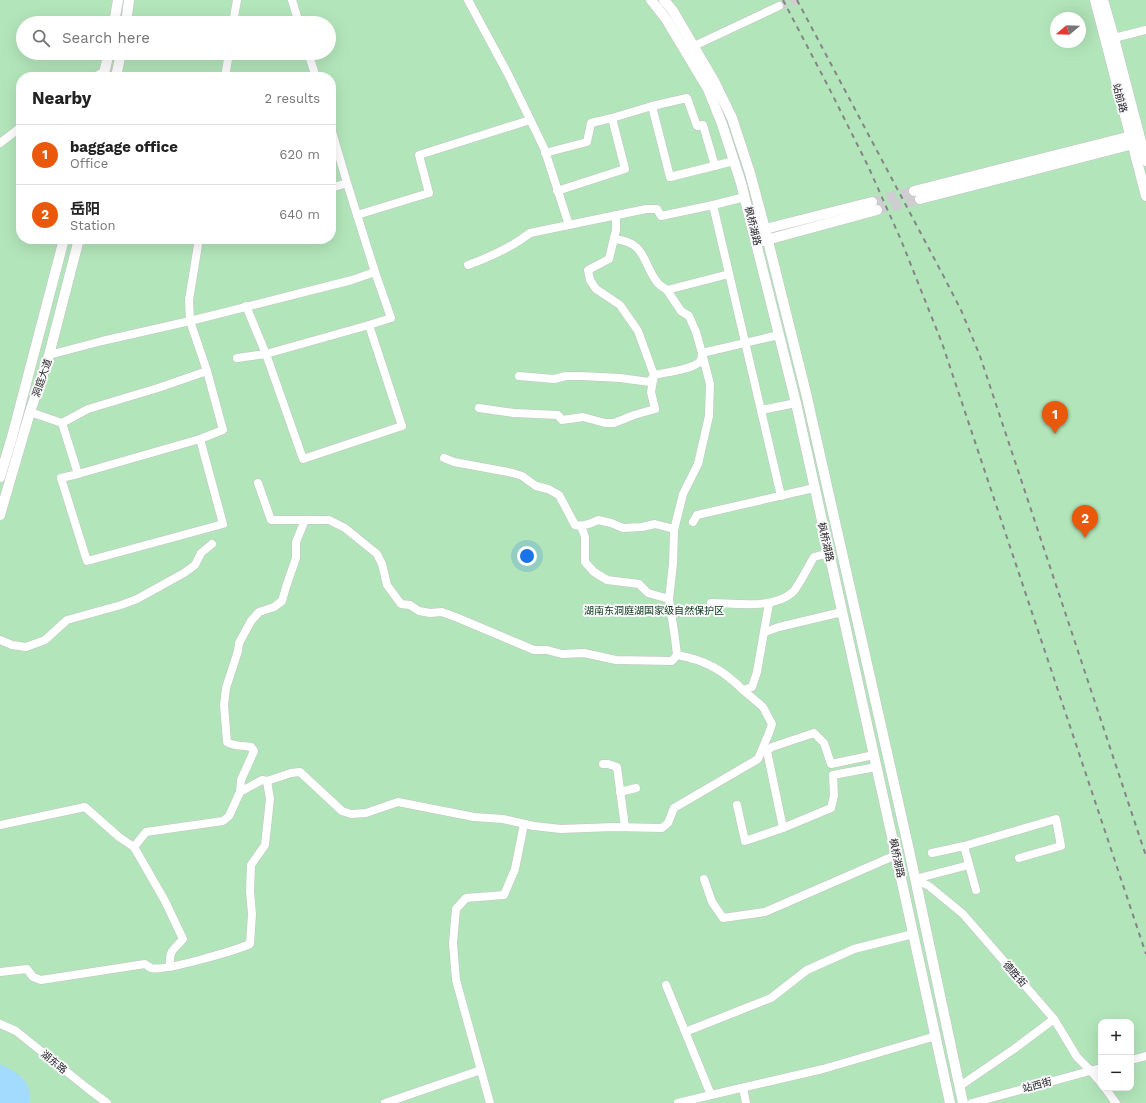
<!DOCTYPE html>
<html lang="en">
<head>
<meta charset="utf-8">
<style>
  :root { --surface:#fff; --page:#f2f2f2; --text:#222; --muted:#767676; --line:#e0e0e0; --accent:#ea580c }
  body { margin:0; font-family:"Work Sans","Noto Sans SC",sans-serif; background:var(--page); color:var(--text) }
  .controls { position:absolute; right:12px; bottom:12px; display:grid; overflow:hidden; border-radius:8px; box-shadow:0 4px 16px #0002 }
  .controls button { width:36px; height:36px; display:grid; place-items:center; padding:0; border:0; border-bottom:1px solid var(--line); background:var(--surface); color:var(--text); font:20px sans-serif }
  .compass { position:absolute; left:1050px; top:12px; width:36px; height:36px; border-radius:50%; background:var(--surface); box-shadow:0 4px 16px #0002; rotate:251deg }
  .you { position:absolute; left:527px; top:556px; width:14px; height:14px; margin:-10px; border:3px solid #fff; border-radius:50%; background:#1a73e8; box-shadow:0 0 0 6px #1a73e833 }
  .badge { display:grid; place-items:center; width:26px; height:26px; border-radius:50%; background:var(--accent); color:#fff; font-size:13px; font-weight:700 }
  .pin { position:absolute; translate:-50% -33px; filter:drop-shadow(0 1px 2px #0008) }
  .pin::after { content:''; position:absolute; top:21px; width:14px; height:12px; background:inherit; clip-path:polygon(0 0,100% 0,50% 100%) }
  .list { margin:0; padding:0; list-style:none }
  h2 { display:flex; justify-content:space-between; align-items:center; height:52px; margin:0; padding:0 16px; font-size:17px }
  h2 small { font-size:13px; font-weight:400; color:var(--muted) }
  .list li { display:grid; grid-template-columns:26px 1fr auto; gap:12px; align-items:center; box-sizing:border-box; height:60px; padding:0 16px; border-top:1px solid var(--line) }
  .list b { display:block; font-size:15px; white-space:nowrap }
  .list p { margin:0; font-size:13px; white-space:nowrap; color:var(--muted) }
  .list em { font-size:13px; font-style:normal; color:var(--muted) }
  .icon { flex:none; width:22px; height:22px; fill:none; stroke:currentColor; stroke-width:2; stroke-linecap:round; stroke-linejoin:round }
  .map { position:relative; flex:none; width:1146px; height:1103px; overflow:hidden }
  .search { position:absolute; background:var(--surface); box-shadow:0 4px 16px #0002; left:16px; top:16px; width:320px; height:44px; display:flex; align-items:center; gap:10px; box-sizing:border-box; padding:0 14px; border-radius:22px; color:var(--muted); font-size:15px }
  .panel { position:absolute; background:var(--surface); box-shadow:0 4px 16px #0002; left:16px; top:72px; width:320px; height:172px; border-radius:16px }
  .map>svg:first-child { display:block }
  .green { fill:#b3e5ba; fill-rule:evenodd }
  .water { fill:#a2dbfd }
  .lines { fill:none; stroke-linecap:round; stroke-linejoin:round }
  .minor-tunnel { stroke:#ceced0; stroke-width:8; stroke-dasharray:8 4; stroke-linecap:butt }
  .major-tunnel { stroke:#ceced0; stroke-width:10; stroke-dasharray:10 5; stroke-linecap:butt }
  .minor-casing { stroke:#c3c2c6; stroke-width:9 }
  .major-casing { stroke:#c3c2c6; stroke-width:11 }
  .minor { stroke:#fff; stroke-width:8 }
  .major { stroke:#fff; stroke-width:10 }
  .rail { stroke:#858587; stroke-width:2; stroke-dasharray:5 5; stroke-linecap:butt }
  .labels { text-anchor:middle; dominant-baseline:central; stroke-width:4; stroke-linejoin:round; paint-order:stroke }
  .street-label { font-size:10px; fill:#252426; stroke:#f8f8fb }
  .park-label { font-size:10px; fill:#0d3919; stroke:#f8f8fb }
</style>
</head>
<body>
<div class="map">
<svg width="1146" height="1103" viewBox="0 0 1146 1103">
  <rect width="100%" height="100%" fill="#f8f8fb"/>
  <path class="green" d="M0 0H1146V1103H0ZM1056 18H1080V42H1056ZM23 23H329V53H23ZM21 77H331V239H21ZM1101 1022H1131V1088H1101Z"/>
  <path class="water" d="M0 1064C18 1072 32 1081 30 1103H0Z"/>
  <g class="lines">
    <polyline class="minor-tunnel" points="779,6 798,0"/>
    <g class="major-tunnel">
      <polyline points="872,202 914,191"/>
      <polyline points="877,210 920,199"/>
    </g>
    <g class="minor-casing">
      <g id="minor">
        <polyline points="292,0 299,23"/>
        <polyline points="468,0 508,74 544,148 569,225"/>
        <polyline points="233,23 237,0"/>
        <polyline points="1114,38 1146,30"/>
        <polyline points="694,46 779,6"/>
        <polyline points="308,53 316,77"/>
        <polyline points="95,77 105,71"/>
        <polyline points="225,77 229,53"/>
        <polyline points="652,106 687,98 697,126 703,125 715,166"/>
        <polyline points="612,118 652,106 670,177 734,161"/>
        <polyline points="331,128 347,183"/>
        <polyline points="0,143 21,127"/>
        <polyline points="545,153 587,142 591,123 612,118 625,169 557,191"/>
        <polyline points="745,197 713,205 781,496"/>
        <polyline points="357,215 429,193 419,155 530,120"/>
        <path d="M614 239C646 242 642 262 657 282 659 285 664 288 667 290L729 274"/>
        <path d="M468 265C490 257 511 248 530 233L646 209H657L661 216 713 205"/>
        <polyline points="246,306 266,354 303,459 402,426 369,325 391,318 375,272 347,183 331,188"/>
        <polyline points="49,355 102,341 190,321 189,300 199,239"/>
        <polyline points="237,358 266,354 369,325"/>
        <path d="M519 376 554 379 566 376H582L620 378 650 382 654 375C667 372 691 370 701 361L702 353 696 332 689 316 681 311 667 290"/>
        <polyline points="479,408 514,413 558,415 562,420 583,417 605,423 614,423 634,415 655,409 651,392 654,375 638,331 620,305 596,289 590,280 588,270 609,259 616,230 616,215"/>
        <polyline points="761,410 796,403"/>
        <polyline points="30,412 62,423 78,474 200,439 223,430 207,371 190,321 352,280 375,272"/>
        <polyline points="62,423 88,409 158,388 207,371"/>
        <path d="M444 458 454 462 513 473 522 476 536 486 548 489 559 495 575 525C583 527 590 524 598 520L611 523 623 528 642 527 655 524 674 529"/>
        <polyline points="78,474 61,478 87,561 223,524 200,439"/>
        <path d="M258 483 271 520H329L345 528 377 554 382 564 387 585 401 604 410 605 419 611 430 613 442 612 458 618 534 650H547L562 654 584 653 616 660 672 661 677 655C705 660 723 670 743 690L752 687 757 672 769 603"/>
        <polyline points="693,522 697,515 814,488"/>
        <polyline points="581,526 585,537 585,562 594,572 607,580 639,584 648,593 669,599"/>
        <path d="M711 603C735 603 773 610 793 592 798 587 809 565 814 557L829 553"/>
        <polyline points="765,632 779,627 842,612"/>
        <polyline points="0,640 12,645 26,647 45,640 67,620 121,605 137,599 184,573 195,565 201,553 212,544"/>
        <polyline points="677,655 675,638 669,599 673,564 674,530 683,494 698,464 709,416 710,384 702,353 779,335"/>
        <polyline points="874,755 831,764 824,743 814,733 772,747 767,751 783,828 831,808 834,796 833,775 876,767"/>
        <polyline points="603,764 608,764 617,767 625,827"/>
        <polyline points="267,781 291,773 300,772 342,811 351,814 366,813 398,802 474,817 503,819 534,826 561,829 613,827 662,828 668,823 674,808 758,759 769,733 772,724 763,707 743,690"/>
        <path d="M240 792 241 780 254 751 251 747C243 745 234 747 227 742L224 705 226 688 238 651 239 643 251 621 259 612 274 607 282 601 286 587 296 558V542L305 520"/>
        <polyline points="620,792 636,788"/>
        <polyline points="737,805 745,841 783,828"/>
        <polyline points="0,825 85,807 119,837 134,847"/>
        <polyline points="964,846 1056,819 1061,846 1019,858"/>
        <polyline points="932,853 964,846 976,890"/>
        <polyline points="704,879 712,902 723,918 765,912 896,855"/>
        <polyline points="915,879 929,886 963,914 1054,1019 1077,1057 1091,1071 1101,1083"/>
        <polyline points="915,879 969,865"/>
        <path d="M0 972 27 969 33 977 41 980 145 964C147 965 149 967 151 968 164 972 236 950 250 944L252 914 250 891 251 865 265 845 270 799 267 781 262 780 240 792 229 816 223 821 146 832 134 847 165 901 183 939C173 951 169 949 170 967"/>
        <polyline points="666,985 711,1095 823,1069 936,1036"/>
        <polyline points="0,1024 16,1031 87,1088 107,1103"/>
        <polyline points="685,1032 771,998 807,970 854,949 913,934"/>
        <polyline points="1131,1060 1146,1056"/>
        <polyline points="960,1086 1014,1049 1054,1019"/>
        <polyline points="743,1088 746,1103"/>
        <polyline points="1105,1088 1116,1103"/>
        <polyline points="385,1103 481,1070"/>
        <polyline points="490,1103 456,980 453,943 456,909 466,898 504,895 515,869 524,824"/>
        <polyline points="678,1103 711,1095"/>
        <polyline points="972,1103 1101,1068"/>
      </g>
    </g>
    <g class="major-casing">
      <g id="major">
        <polyline points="651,0 666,19 708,89 722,124 741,183 796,403 896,855 950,1103"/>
        <polyline points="664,0 673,11 714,81 732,118 750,173 765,229 806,393 909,850 963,1103"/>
        <polyline points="1095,0 1146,196"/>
        <polyline points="1103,0 1114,38 1146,161"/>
        <polyline points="114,23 118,0"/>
        <polyline points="126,23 129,0"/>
        <polyline points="103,77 109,53"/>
        <polyline points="116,77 121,53"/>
        <polyline points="914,191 1139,134"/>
        <polyline points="920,199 1141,142"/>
        <polyline points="765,229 872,202"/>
        <polyline points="763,241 877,210"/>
        <polyline points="0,477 12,437 64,239"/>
        <polyline points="0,515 30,412 49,355 79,239"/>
      </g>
    </g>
    <use href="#minor" class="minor"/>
    <use href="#major" class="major"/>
    <g class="rail">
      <polyline points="783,0 828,86 868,166 901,240 942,343 1146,954"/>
      <polyline points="797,0 944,277 961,310 980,356 1146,856"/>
    </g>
  </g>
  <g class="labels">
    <g class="street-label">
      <text transform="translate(1120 98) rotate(75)">站前路</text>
      <text transform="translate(753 226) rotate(76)">枫桥湖路</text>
      <text transform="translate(42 378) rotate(-71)">洞庭大道</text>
      <text transform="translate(826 542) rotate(77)">枫桥湖路</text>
      <text transform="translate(897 858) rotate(78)">枫桥湖路</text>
      <text transform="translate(1015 974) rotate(49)">德胜街</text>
      <text transform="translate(54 1062) rotate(39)">湖东路</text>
      <text transform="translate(1037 1085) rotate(-15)">站西街</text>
    </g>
    <g class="park-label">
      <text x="654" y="610">湖南东洞庭湖国家级自然保护区</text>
    </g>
  </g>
</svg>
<div class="controls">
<button>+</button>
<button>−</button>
</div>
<svg class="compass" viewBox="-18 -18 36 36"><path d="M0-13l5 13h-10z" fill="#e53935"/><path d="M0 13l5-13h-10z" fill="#767676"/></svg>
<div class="you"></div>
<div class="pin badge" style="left:1055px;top:434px">1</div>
<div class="pin badge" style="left:1085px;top:538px">2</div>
<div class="search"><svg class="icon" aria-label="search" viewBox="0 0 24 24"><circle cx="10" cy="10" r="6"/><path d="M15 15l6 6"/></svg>Search here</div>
<section class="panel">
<h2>Nearby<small>2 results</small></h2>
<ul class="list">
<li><span class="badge">1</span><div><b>baggage office</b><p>Office</p></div><em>620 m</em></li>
<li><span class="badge">2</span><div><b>岳阳</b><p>Station</p></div><em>640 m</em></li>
</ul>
</section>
</div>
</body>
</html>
